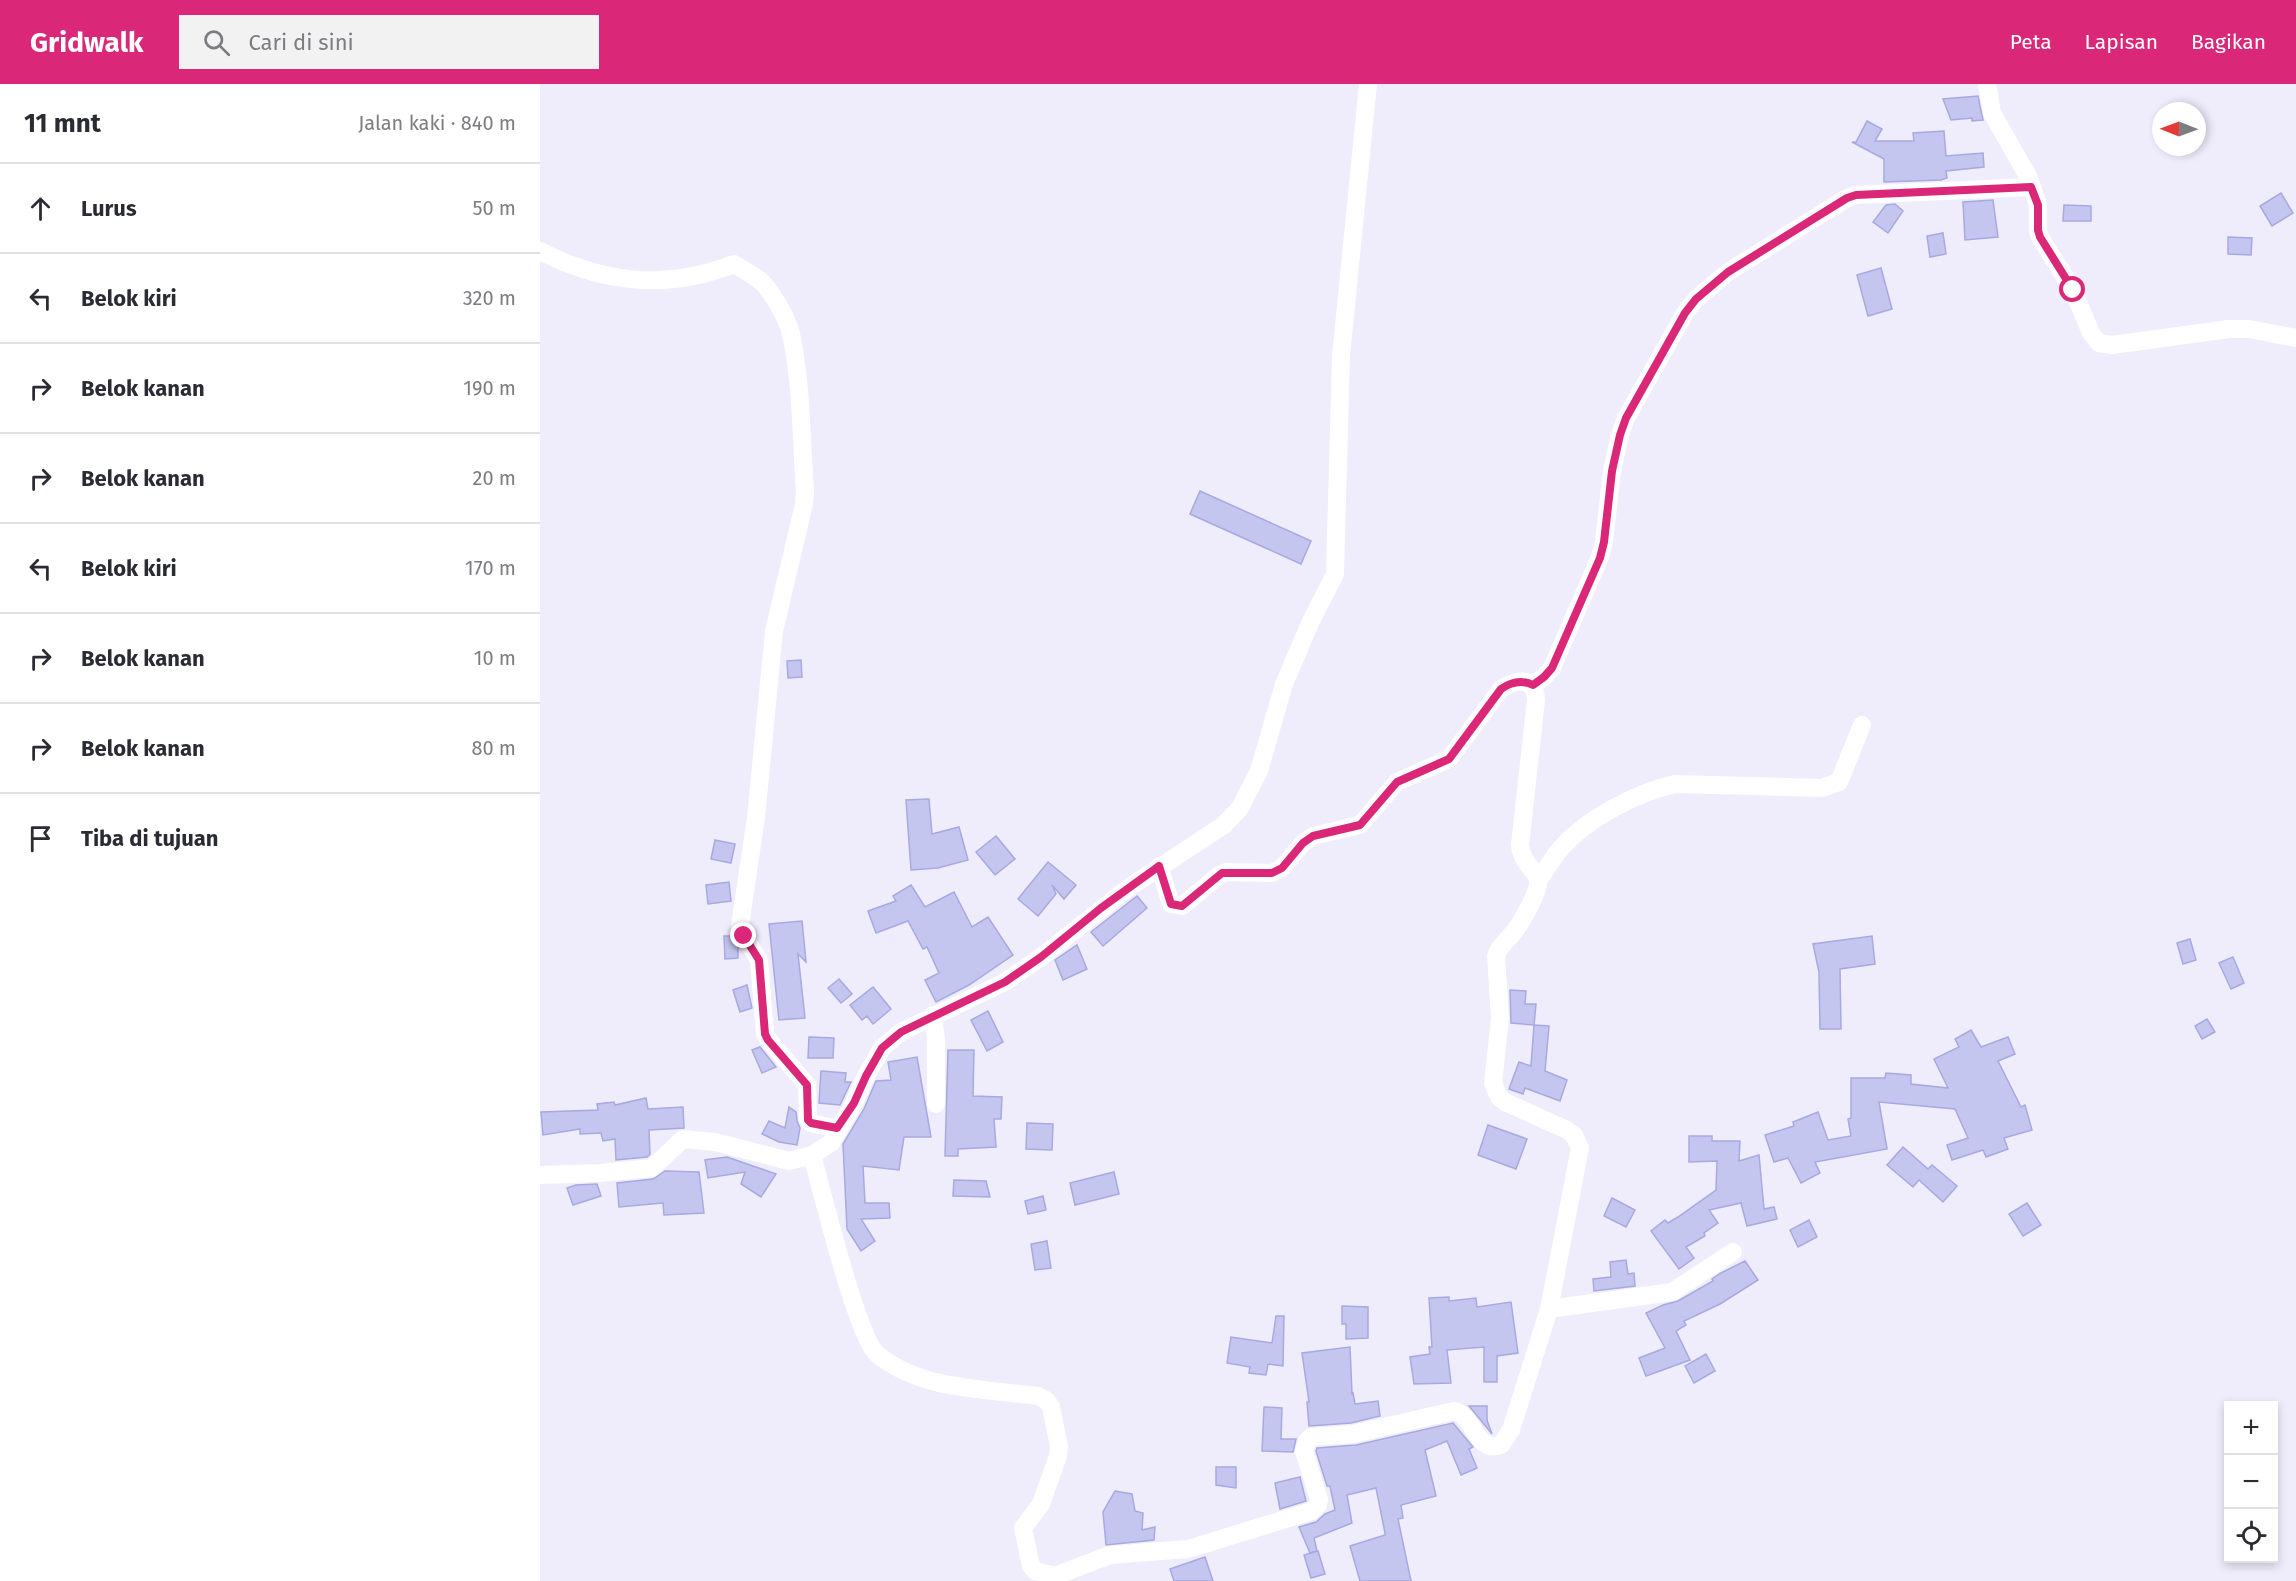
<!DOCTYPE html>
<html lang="id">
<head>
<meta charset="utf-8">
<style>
  :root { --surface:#fff; --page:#f2f2f3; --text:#2b2b33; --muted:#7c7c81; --line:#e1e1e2; --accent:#db2777 }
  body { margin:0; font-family:"Fira Sans",sans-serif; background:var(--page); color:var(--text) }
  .controls { position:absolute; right:18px; bottom:18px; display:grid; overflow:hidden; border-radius:0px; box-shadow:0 3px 9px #0003 }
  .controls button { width:54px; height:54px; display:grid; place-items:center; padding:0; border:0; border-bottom:2px solid var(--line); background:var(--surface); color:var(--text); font:30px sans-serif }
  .compass { position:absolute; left:1612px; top:18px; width:54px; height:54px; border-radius:50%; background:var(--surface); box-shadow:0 3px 9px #0003; rotate:271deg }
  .stop { position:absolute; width:18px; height:18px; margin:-14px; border:4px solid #db2777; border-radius:50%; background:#fff }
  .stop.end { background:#db2777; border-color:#fff; box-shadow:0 2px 6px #0008 }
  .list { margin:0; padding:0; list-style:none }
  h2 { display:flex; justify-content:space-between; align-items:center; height:78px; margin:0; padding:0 24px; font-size:26px }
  h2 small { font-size:20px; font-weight:400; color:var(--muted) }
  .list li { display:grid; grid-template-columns:39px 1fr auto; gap:18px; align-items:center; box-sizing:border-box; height:90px; padding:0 24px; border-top:2px solid var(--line) }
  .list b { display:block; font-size:22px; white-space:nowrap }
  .list em { font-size:20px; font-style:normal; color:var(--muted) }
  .icon { flex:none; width:33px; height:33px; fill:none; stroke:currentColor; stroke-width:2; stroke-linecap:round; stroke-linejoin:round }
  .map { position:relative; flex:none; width:1756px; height:1497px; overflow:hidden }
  header { display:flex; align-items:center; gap:36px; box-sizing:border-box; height:84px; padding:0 30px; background:var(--accent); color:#fff }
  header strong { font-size:28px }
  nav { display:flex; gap:33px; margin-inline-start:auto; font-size:21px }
  .search { width:420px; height:54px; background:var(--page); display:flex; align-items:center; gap:15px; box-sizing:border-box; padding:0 21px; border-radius:0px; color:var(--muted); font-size:22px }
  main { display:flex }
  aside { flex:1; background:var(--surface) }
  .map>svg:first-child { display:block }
  .building { fill:#c5c6f0; stroke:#a6a9e2; stroke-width:1.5 }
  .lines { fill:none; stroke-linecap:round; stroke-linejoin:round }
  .street { stroke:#fff; stroke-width:18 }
  .route { stroke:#db2777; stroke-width:8 }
</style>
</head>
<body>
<header>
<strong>Gridwalk</strong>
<div class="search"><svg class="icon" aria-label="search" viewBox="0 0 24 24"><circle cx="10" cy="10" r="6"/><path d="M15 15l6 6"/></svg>Cari di sini</div>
<nav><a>Peta</a><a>Lapisan</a><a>Bagikan</a></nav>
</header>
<main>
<aside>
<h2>11 mnt<small>Jalan kaki · 840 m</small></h2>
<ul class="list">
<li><svg class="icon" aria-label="ahead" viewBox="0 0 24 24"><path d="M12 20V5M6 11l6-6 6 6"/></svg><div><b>Lurus</b></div><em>50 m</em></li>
<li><svg class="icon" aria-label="left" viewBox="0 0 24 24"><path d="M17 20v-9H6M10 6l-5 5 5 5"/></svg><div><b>Belok kiri</b></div><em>320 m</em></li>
<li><svg class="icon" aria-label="right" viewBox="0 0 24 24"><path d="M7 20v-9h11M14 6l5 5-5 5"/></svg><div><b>Belok kanan</b></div><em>190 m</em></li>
<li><svg class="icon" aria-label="right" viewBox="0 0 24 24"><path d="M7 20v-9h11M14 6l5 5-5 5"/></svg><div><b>Belok kanan</b></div><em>20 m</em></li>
<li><svg class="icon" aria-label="left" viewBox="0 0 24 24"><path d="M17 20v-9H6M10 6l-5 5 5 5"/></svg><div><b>Belok kiri</b></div><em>170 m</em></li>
<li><svg class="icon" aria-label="right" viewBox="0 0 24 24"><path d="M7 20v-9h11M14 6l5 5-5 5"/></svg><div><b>Belok kanan</b></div><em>10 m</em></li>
<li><svg class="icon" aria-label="right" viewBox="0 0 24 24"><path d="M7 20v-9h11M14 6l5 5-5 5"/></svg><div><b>Belok kanan</b></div><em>80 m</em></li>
<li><svg class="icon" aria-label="arrive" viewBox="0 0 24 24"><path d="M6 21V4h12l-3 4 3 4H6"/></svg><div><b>Tiba di tujuan</b></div></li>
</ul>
</aside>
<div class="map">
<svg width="1756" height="1497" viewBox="0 0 1756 1497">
  <rect width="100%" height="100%" fill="#efecfc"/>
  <g class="building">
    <polygon points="1438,12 1443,36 1432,37 1432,34 1411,36 1403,15"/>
    <polygon points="1327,37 1342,45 1335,57 1374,57 1373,49 1404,47 1406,72 1443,69 1444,83 1406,87 1407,94 1401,96 1344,98 1344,75 1312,58 1316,58"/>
    <polygon points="1741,109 1753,129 1732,142 1720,122"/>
    <polygon points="1453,116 1458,153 1425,156 1423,118"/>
    <polygon points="1355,120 1363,127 1348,149 1333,138 1346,121"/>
    <polygon points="1524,121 1551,122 1551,137 1523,137"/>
    <polygon points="1403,149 1406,170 1390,173 1387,152"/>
    <polygon points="1688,153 1712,154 1711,171 1688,170"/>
    <polygon points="1341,184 1352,225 1328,232 1317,191"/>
    <polygon points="660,407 771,457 761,480 650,430"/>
    <polygon points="261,576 262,593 248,594 247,577"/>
    <polygon points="389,715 392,750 419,743 428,776 398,784 371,786 366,716"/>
    <polygon points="456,752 475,775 455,791 436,768"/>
    <polygon points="175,756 195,760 191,779 171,775"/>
    <polygon points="508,778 536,801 524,815 512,801 516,810 498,832 478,815"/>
    <polygon points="189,798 191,817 168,820 166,801"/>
    <polygon points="371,801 385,823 414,808 432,843 448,833 473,871 429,901 396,918 385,896 399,889 387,863 383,865 368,837 336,849 328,827 356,817 353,812"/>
    <polygon points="597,812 607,824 563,862 551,848"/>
    <polygon points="262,837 266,878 258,870 265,934 239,936 229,840"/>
    <polygon points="184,852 192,852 198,863 198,874 185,875"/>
    <polygon points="1332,852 1335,880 1300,885 1301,945 1280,945 1279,888 1273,860"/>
    <polygon points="1650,855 1656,876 1643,880 1637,859"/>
    <polygon points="537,861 547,885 523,896 515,876"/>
    <polygon points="1693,873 1704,899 1691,905 1679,879"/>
    <polygon points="299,895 312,910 301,919 288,904"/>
    <polygon points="207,901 212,924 200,928 193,906"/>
    <polygon points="333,903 351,925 333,940 327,932 322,936 310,921"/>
    <polygon points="970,906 986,907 985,920 996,920 994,941 971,939"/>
    <polygon points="448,927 463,958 447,967 431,936"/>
    <polygon points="1667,935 1675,948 1662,955 1655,942"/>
    <polygon points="994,941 1009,942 1005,987 1027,996 1020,1017 985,1004 983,1010 969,1005 979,978 991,982"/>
    <polygon points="1431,946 1441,963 1468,953 1475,970 1458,977 1481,1023 1485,1021 1492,1046 1464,1054 1468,1065 1446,1073 1443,1066 1412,1076 1407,1061 1428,1054 1415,1025 1339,1018 1347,1065 1275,1078 1280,1089 1261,1099 1248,1074 1234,1078 1225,1051 1254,1042 1253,1038 1278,1028 1288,1056 1311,1052 1308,1035 1311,1034 1311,994 1345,994 1346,989 1371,991 1371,1000 1408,1004 1394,975 1419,963 1415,955"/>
    <polygon points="269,953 294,954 293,974 268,974"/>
    <polygon points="220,963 236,983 222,989 212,966"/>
    <polygon points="408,966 434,966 433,1012 462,1013 461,1035 454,1035 456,1063 418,1065 418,1072 405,1072"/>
    <polygon points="377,973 391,1053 364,1053 359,1086 323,1082 325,1119 349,1119 350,1134 321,1135 335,1157 321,1167 307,1145 303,1060 324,1025 336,997 351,996 348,978"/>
    <polygon points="281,987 306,989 305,998 311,998 300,1021 279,1019"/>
    <polygon points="106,1014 108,1025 143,1023 144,1044 109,1046 110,1070 107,1073 76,1076 75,1055 63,1057 61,1049 40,1050 40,1045 3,1051 1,1028 58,1026 57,1020 74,1018 75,1021"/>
    <polygon points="249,1023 256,1028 257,1037 260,1044 257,1061 239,1058 222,1050 229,1037 245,1044"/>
    <polygon points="487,1039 513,1040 512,1066 486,1065"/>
    <polygon points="948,1041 987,1055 976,1085 938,1071"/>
    <polygon points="1149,1052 1172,1052 1172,1057 1200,1057 1199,1077 1219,1071 1224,1125 1234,1123 1237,1135 1207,1142 1201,1119 1169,1126 1178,1139 1164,1149 1165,1152 1146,1163 1154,1174 1139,1185 1111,1147 1125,1136 1128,1139 1138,1133 1176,1106 1177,1077 1149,1078"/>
    <polygon points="1363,1063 1388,1085 1392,1081 1417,1102 1403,1118 1379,1096 1373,1103 1347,1081"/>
    <polygon points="187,1073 236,1090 221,1113 201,1100 205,1088 168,1094 165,1076"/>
    <polygon points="125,1087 159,1088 164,1129 124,1131 123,1119 79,1123 77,1099 113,1095"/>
    <polygon points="574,1088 579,1110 535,1121 530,1099"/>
    <polygon points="414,1096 446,1097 450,1113 413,1112"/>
    <polygon points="57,1100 61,1112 33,1121 27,1104 36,1101"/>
    <polygon points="503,1112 506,1126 488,1130 485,1117"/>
    <polygon points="1072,1114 1095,1126 1086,1143 1064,1132"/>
    <polygon points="1487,1119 1501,1141 1483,1152 1469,1130"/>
    <polygon points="1269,1136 1277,1153 1258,1163 1250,1146"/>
    <polygon points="507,1157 511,1184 495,1186 491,1160"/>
    <polygon points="1086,1176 1088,1190 1094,1189 1095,1202 1054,1207 1053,1195 1071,1193 1070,1178"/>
    <polygon points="1205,1177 1218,1196 1180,1220 1144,1237 1146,1241 1136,1247 1150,1276 1106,1292 1099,1274 1125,1264 1106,1229 1123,1221 1138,1217 1173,1197 1172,1195 1181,1189"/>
    <polygon points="909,1213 909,1217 936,1214 937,1223 971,1218 978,1269 957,1272 957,1298 944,1298 944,1263 907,1266 911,1299 874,1300 870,1273 890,1270 889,1263 892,1263 889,1214"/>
    <polygon points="802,1222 828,1223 828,1254 806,1255 806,1240 802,1240"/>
    <polygon points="736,1232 744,1232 743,1282 728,1280 726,1291 709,1289 710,1283 687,1279 691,1253 732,1259"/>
    <polygon points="810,1263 812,1310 813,1309 815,1320 838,1317 840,1332 811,1339 769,1342 767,1318 769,1318 762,1269"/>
    <polygon points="1166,1270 1175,1287 1154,1299 1145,1282"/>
    <polygon points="929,1322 947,1322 947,1336 952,1350"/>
    <polygon points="724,1323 742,1324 741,1355 756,1355 753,1368 722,1367"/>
    <polygon points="913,1339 933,1363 929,1365 937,1384 921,1391 907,1357 885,1366 896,1412 861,1421 863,1434 858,1435 871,1497 820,1497 810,1462 845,1451 845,1449 836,1404 807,1411 812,1439 774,1454 777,1467 770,1469 759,1443 776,1438 785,1430 795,1426 790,1402 787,1402 776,1367 777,1364 816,1361"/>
    <polygon points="676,1383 696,1383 696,1404 676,1401"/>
    <polygon points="760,1393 766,1417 740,1425 735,1399"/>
    <polygon points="575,1407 592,1410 595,1427 603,1429 602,1446 615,1443 614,1456 566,1461 563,1428"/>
    <polygon points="778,1467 785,1490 771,1494 764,1471"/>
    <polygon points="665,1473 673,1497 634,1497 630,1485"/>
  </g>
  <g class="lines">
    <g class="street">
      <polyline points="1447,0 1452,29 1489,94 1498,121 1498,146 1500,153 1533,206 1551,249 1559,259 1572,261 1689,245 1709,245 1756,254"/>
      <path d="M0 167C64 200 127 206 194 180 205 187 216 192 225 201 235 214 247 234 251 250 262 301 261 356 265 407L264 420 234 547 216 734 200 841 204 852 219 876 225 949 228 955 267 1001 268 1036 271 1039 297 1045"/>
      <polyline points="993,601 1004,593 1012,584 1060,473 1064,458 1072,387 1080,351 1086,334 1145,229 1156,215 1188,188 1307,114 1316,111 1491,103"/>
      <path d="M998 797C1006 786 1013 773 1022 763 1048 734 1098 708 1135 700L1282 704 1299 698 1322 641"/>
      <polyline points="393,931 396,955 396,1020"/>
      <path d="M272 1071C281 1104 317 1253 337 1270 380 1306 444 1305 498 1312L506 1316 511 1323 519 1362 518 1372 501 1420 483 1444 491 1482 495 1487 515 1492 570 1471 648 1465 772 1427 778 1421 779 1415 764 1367 767 1357 771 1353 813 1350 914 1327C935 1331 935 1370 961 1361L971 1346 1009 1225 1040 1064 1034 1051 1027 1046 965 1018 959 1013 953 999 960 934 956 872C959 862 967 857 973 849 980 841 999 808 998 798 998 787 982 781 980 761L996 616C995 592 977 595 961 605L909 675 857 698 820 741 773 752 763 759 742 784 732 789 686 788 678 792 642 822 631 820 619 782"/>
      <polyline points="0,1091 60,1089 112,1084 143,1055 175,1058 249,1077 272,1071 291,1059 314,1019 326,992 342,964 361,948 465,898 501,873 588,804 684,741 700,724 719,687 744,600 771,537 795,490 801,272 828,0"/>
      <polyline points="1009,1225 1132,1208 1193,1168"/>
    </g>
  </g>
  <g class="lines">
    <path class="route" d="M204 852 219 876 225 950 228 956 267 1001 268 1036 271 1039 297 1044 314 1019 326 992 342 964 361 948 465 898 501 873 561 824 615 785 619 782 631 820 642 822 682 789H732L742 784 763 759 773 752 820 741 857 698 909 675 961 605C971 598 981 595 993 601L1004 593 1012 584 1060 474 1064 458 1072 387 1080 351 1086 334 1145 229 1156 215 1188 188 1307 114 1316 111 1491 103 1498 121V146L1500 153 1533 206"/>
  </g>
</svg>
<div class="controls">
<button>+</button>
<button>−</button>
<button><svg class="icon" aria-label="locate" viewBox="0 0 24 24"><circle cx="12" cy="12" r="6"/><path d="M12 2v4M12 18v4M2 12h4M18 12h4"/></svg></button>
</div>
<svg class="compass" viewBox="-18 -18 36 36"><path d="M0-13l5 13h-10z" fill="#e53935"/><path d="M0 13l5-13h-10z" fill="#7c7c81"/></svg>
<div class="stop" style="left:1533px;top:206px"></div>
<div class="stop end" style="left:204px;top:852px"></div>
</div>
</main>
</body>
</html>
